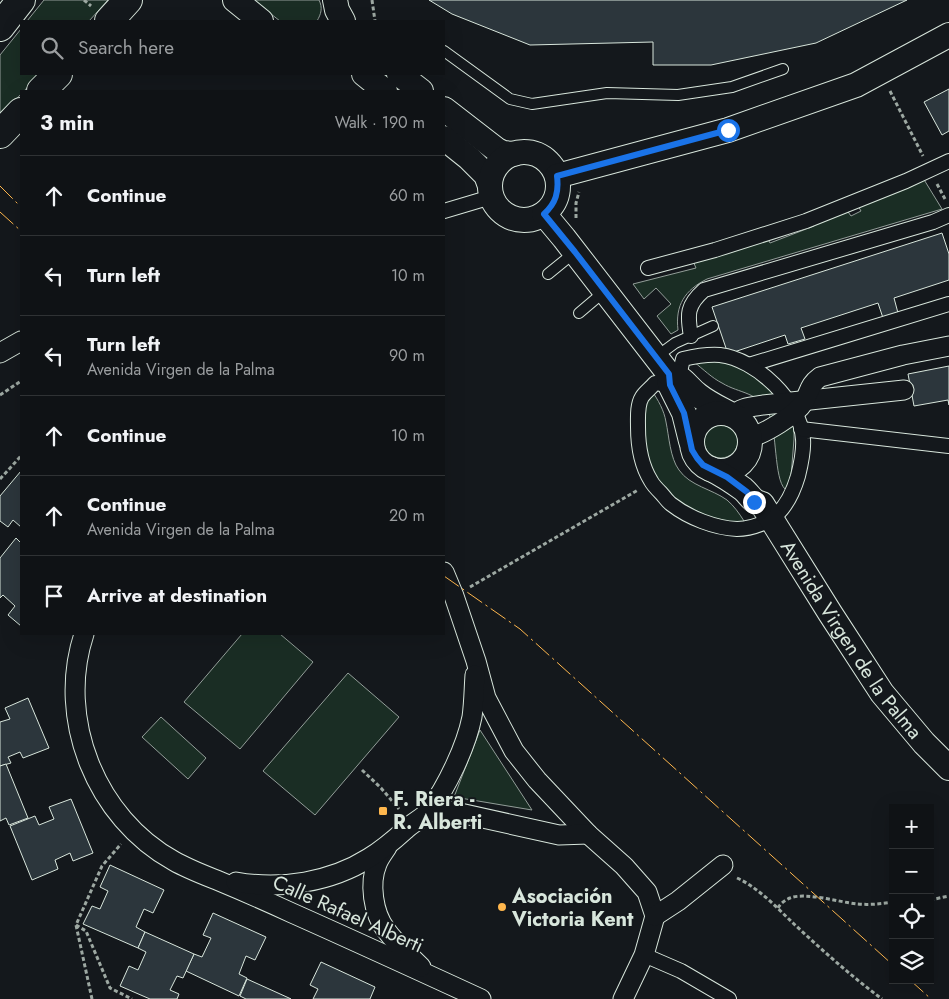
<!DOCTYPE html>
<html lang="en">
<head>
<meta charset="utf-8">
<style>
	:root { --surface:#0f1215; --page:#1d2022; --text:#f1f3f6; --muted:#9b9ea0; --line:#2f3234 }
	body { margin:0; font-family:Jost,sans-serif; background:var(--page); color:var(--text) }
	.controls { position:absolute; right:15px; bottom:15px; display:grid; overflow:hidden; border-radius:0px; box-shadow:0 5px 20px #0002 }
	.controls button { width:45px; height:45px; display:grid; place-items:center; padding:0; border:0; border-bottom:1px solid var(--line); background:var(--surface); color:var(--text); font:25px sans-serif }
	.stop { position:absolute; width:15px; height:15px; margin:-11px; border:4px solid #1a73e8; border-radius:50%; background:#fff }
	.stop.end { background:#1a73e8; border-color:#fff; box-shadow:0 1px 5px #0008 }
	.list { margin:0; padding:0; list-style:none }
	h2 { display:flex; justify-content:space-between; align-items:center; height:65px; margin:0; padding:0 20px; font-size:21px }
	h2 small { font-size:16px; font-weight:400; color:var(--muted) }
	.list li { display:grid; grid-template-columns:32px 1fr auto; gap:15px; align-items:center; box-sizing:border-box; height:80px; padding:0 20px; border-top:1px solid var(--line) }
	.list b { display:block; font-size:19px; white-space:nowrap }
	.list p { margin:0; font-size:16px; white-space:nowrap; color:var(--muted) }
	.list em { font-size:16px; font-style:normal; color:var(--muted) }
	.icon { flex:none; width:28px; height:28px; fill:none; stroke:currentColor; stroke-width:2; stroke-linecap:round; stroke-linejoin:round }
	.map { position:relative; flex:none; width:949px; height:999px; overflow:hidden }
	.search { position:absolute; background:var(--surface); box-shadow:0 5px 20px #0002; left:20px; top:20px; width:425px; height:55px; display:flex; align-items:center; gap:12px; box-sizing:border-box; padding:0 18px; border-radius:0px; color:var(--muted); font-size:19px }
	.panel { position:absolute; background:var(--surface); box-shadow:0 5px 20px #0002; left:20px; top:90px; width:425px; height:545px; border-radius:0px }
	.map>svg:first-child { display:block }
	.green { fill:#1a2d24; stroke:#939e99 }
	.building { fill:#2c363c; stroke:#d8e6dc }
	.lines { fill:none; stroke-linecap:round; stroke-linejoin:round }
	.service-casing { stroke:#d8e6dc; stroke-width:12 }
	.pedestrian-casing { stroke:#d8e6dc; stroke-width:16 }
	.minor-casing { stroke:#d8e6dc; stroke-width:21 }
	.tertiary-casing { stroke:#d8e6dc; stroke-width:26 }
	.motorway-casing { stroke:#d8e6dc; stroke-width:30 }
	.path { stroke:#9da8a2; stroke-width:3; stroke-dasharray:4 2.5; stroke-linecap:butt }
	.service { stroke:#14181c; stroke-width:10 }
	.pedestrian { stroke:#14181c; stroke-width:14 }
	.minor { stroke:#14181c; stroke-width:19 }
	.tertiary { stroke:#14181c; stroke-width:24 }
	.motorway { stroke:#14181c; stroke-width:28 }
	.power { stroke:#ffb74d; stroke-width:1; stroke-dasharray:18 4 2.5 4; stroke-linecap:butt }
	.route { stroke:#1a73e8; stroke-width:6 }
	.poi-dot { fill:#ffb74d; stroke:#14181c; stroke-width:2 }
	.labels { text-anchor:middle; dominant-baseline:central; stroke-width:4; stroke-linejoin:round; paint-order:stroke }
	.street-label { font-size:20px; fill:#d8e6dc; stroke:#14181c }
	.poi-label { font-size:20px; font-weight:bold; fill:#d8e6dc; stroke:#14181c; text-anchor:start }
</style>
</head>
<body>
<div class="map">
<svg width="949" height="999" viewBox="0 0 949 999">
	<rect width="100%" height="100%" fill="#14181c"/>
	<g class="green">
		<path d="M44,0H108L89,21H27Z"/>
		<path d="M253,0H319C323,8 321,14 317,21H280Z"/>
		<path d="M21,29V74H40L24,91H21V94L0,117V55Z"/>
		<path d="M923,178L942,209L707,279C685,290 675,305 678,330L671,334L657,316L671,304L656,288L644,299L633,284L696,268L693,261L768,239L770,243L814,226L813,221L846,209L851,216L861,211L857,204Z"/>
		<path d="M700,360L728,362L757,375L780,397L794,424V439L791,477L789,485L785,489C774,479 777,430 769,414C758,391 740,394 722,383C712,378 703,369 694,362Z"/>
		<path d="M652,391C658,400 664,410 666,422C669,436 670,458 679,470C690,486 712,489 727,500C734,506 739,513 744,521L739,523L725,522L689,510L675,499L661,484L651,469L645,452L644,406Z"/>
		<circle cx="721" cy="441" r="17"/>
		<path d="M242,634H280L313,662L240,749L184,702Z"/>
		<path d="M348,673L399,717L315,815L263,771Z"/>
		<path d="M161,717L206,758L188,779L142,737Z"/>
		<path d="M480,730L532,810L454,797Z"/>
	</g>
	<g class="building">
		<path d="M429,0H907L816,43L711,65H653V42L530,45L452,14Z"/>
		<path d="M949,89V131L942,135L924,102Z"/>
		<path d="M942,233L949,254V280L894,298L898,313L883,318L878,303L801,328L805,339L788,344L785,335L728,354L712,307Z"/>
		<path d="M949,366V405L948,400L914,406L908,374Z"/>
		<path d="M21,471V527L13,520L8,527L0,521V496Z"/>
		<path d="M16,538L21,543V626L8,615L15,606L3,595L0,598V558Z"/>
		<path d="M28,698L49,748L23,758L20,752L8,757L11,763L0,766V722L10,719L5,708Z"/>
		<path d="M6,764L28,818L9,825L6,818L0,821V766Z"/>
		<path d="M71,799L93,853L73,861L70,853L55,860L58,869L32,880L10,826L35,816L39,825L54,819L49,807Z"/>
		<path d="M110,865L164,890L153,913L144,909L136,927L145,932L138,948L83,924L92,906L100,909L108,891L100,887Z"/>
		<path d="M213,913L266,937L255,960L246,956L239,974L247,978L239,996L186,971L194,954L202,957L211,938L203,935Z"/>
		<path d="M145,932L194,954L183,978L177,976L170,990L179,994L177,999H150L120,986L129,966L138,970L146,952L138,948Z"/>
		<path d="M321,962L375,987L370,999H313L318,989L310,985Z"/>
		<path d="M247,979L289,998L291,999H246L240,996Z"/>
	</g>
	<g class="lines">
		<g class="service-casing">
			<g id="service">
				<path d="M444,51L510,99L532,104L607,93L678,95L732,87L783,69"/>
				<path d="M548,274L575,252"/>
				<path d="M579,313L605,291"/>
				<path d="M656,357L675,343L713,326"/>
			</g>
		</g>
		<g class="pedestrian-casing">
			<g id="pedestrian">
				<path d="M444,211L491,197"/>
				<path d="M648,268L715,250L806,221L906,181L949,161"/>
				<path d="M691,336C687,314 687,305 704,290L933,222L949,215"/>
				<path d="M749,365L949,304"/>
				<path d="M670,385L655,383C651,388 645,392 642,397C637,405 638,418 638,427C638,446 641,465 651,481C653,485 657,489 661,493C664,496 667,501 671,504C689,518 715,528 737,529C749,529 760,525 770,520C785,510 793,493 798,476C801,464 804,451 803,439C801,402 756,359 720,355C707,354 696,356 683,359L679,376"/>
				<path d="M801,429L949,446"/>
				<path d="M644,955L681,971L729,999"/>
			</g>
		</g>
		<g class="minor-casing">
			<g id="minor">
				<path d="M0,353L21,341"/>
				<path d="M733,416C741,407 751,407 763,405L904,390"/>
				<path d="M750,438C765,433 795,416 804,402C810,391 809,385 820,377L903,355L949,346"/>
				<path d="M444,572L454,596L476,661L486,698L514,751L537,780L588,834L624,866L647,892L655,916L644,955L623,999"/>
				<path d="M84,634C56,719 96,818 174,861C188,869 204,875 219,881C243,891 268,902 292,913C355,941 418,970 481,999"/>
				<path d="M428,812L451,811L559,835L588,834"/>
				<path d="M387,847C384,852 379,858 377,864C369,883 373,913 386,930C396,944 409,955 421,967"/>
				<path d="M236,882C281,890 331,882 369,858C382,850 394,840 405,830C412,823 423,818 429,811C447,786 466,747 472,717C474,703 474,689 475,675"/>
				<path d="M655,916L678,901L723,865"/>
			</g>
		</g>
		<g class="tertiary-casing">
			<g id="tertiary">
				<path d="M235,0L261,21"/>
				<path d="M335,0L337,10L343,21"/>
				<path d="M364,74L385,91"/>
				<path d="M399,74L421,91"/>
				<path d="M444,109L497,150L503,153L514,154"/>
				<path d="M444,138L469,158L486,175L490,186"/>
				<circle cx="524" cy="186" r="34"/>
				<path d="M557,176L728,130L856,85L949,35"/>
				<path d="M544,214L564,238L669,374L670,385L684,413L691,441"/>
				<path d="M669,374C685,378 686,386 698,395C708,403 719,408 730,414"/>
				<circle cx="721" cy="442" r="29"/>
				<path id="s1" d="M711,469C723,475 732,481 743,489C751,496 751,501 762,504L830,613L882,693L924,743L949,768"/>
			</g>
		</g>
		<g class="motorway-casing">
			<g id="motorway">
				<path d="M109,21L128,0"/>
				<path d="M0,27L21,0"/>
				<path d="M41,91L58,74"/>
				<path d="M0,134L21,112"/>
			</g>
		</g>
		<g class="path">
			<path d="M84,0L91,6"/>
			<path d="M372,0L375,21"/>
			<path d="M890,91L923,156"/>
			<path d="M937,184L945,199"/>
			<path d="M576,218V203L579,192"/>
			<path d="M0,395L21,381"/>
			<path d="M0,479L21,456"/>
			<path d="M470,587L638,490"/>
			<path d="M362,770L381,788L399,809"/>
			<path d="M737,878C759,888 777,908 794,924C822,950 851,976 882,999"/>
			<path d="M930,900L949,896"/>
			<path d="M778,908C780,904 785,900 790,898C806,892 839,902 857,904C869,905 881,904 893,902"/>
			<path d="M76,925L86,931L110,988L132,999"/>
			<path d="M92,999L76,925L102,866L121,844"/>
		</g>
		<use href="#service" class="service"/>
		<use href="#pedestrian" class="pedestrian"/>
		<use href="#minor" class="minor"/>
		<use href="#tertiary" class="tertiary"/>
		<use href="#motorway" class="motorway"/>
		<g class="power">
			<path d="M0,186L21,207"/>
			<path d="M0,212L21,231"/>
			<path d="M444,576L520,629L893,965"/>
			<path d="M910,980L931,999"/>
		</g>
	</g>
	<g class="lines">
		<path class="route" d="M728,130L557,176C559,192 556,203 544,214L575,252L669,374L670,385L684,413L692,450L697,458L703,465L727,477L747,492L754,502"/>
	</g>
	<g class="poi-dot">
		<rect x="378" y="806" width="10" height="10" rx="2.5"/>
		<circle cx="502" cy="907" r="5"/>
	</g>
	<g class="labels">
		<g class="street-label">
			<text stroke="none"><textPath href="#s1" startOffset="225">Avenida Virgen de la Palma</textPath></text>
			<text transform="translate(348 914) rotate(24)">Calle Rafael Alberti</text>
		</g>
		<g class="poi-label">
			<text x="393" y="799">F. Riera -<tspan x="393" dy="23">R. Alberti</tspan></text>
			<text x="512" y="896">Asociación<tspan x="512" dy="23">Victoria Kent</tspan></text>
		</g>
	</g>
</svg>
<div class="controls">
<button>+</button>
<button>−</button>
<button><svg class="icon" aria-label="locate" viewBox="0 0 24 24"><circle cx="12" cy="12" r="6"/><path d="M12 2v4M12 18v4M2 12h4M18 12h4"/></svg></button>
<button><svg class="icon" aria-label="layers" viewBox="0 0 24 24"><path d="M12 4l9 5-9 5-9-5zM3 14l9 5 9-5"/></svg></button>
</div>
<div class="stop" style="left:728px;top:130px"></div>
<div class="stop end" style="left:754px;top:502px"></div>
<div class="search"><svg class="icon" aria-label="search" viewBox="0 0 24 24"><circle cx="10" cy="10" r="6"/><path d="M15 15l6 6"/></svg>Search here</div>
<section class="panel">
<h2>3 min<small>Walk · 190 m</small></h2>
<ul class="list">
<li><svg class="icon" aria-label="ahead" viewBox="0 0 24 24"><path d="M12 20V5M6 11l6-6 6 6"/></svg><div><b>Continue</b></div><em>60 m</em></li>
<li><svg class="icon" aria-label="left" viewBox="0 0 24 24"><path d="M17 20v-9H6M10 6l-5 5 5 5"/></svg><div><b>Turn left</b></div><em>10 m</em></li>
<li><svg class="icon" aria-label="left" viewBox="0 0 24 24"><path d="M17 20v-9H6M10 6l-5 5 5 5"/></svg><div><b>Turn left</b><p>Avenida Virgen de la Palma</p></div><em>90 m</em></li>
<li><svg class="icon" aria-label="ahead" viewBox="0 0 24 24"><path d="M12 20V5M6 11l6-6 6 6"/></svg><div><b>Continue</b></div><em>10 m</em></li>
<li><svg class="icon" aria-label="ahead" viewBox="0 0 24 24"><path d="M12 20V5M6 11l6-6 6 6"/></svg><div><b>Continue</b><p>Avenida Virgen de la Palma</p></div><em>20 m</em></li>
<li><svg class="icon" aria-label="arrive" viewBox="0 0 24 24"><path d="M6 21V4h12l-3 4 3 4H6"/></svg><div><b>Arrive at destination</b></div></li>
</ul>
</section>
</div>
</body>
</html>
